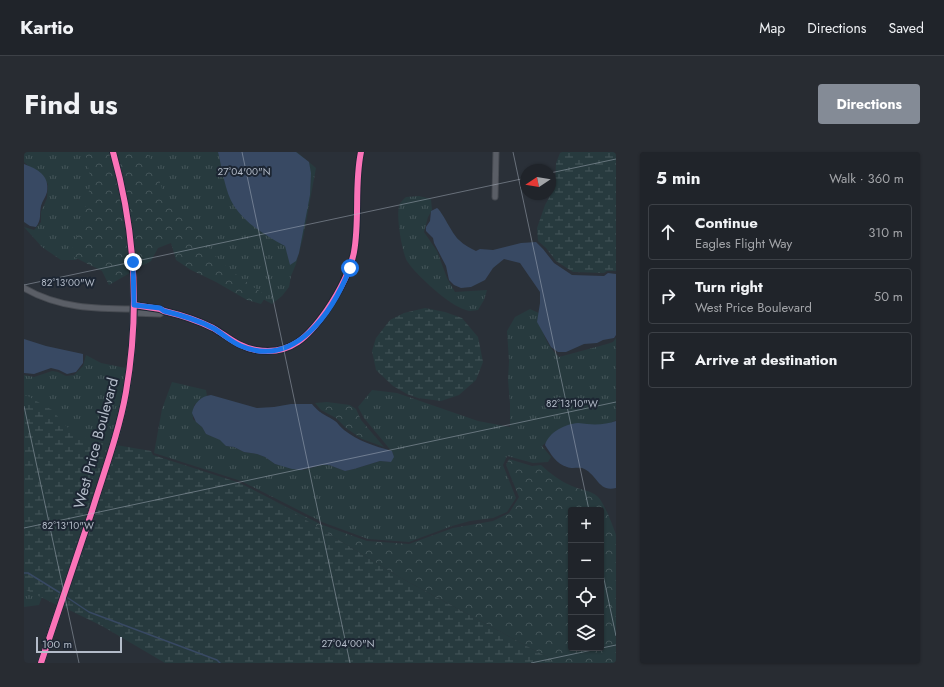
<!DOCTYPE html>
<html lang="en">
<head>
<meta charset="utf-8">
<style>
	:root { --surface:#20242a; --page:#282c32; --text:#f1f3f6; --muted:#a2a4a8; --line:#3d4147; --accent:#848b96 }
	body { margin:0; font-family:Jost,sans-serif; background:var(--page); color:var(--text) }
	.controls { position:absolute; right:12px; bottom:12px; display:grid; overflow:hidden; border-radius:4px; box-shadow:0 1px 3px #0004 }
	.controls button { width:36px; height:36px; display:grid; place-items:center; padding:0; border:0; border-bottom:1px solid var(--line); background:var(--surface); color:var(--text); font:20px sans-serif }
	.compass { position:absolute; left:496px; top:12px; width:36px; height:36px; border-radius:50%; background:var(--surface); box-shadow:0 1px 3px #0004; rotate:258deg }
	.scale { position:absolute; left:12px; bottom:10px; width:86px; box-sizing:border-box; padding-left:4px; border:2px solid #b4bcc9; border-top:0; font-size:11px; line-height:14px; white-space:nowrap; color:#b4bcc9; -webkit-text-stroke:3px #1d2633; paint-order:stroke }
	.stop { position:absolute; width:12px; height:12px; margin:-9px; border:3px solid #1a73e8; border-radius:50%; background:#fff }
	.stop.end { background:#1a73e8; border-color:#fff; box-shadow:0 1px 4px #0008 }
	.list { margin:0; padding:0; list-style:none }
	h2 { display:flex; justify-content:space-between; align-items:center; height:52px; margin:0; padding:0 16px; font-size:17px }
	h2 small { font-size:13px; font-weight:400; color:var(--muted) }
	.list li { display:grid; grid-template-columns:26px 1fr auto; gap:12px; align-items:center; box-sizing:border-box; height:56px; margin:0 8px 8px; padding:0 8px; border:1px solid var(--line); border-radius:4px }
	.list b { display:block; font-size:15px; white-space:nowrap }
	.list p { margin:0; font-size:13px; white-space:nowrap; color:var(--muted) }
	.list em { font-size:13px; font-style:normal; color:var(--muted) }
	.icon { flex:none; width:22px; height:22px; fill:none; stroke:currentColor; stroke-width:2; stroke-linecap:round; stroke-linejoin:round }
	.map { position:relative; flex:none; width:592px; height:511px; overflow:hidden; border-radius:4px }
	header { display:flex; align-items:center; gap:24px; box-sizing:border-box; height:56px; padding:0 20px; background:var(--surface); border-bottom:1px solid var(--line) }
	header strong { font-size:19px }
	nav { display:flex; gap:22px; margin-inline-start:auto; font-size:14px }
	.intro { display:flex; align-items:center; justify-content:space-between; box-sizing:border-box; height:96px; padding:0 24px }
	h1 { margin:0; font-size:28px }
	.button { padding:10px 18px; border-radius:4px; background:var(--accent); color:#fff; font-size:14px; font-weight:700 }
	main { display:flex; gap:24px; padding:0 24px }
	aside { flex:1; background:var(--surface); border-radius:4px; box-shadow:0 1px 3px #0004 }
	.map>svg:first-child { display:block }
	.grass { fill:url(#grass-tufts) }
	.forest { fill:url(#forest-crowns); fill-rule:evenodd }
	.wetland { fill:url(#wetland-marsh) }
	.water { fill:#384963 }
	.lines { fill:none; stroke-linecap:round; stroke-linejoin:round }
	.stream { stroke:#384963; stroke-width:1.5 }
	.minor-casing { stroke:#484c53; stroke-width:7 }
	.tertiary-casing { stroke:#484c53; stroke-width:8 }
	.minor { stroke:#5a5e66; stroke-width:5 }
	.tertiary { stroke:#5a5e66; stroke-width:6 }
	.cycleway-casing { stroke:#1d2633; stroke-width:8 }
	.cycleway { stroke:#fb73b8; stroke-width:6 }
	.route { stroke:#1a73e8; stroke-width:5 }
	.ticks { fill:none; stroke:#b4bcc9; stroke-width:1; stroke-opacity:0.45 }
	.labels { text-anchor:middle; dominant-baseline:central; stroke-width:4; stroke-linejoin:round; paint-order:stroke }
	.street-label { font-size:15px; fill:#b4bcc9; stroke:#1d2633 }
	.ticks-label { font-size:10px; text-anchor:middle; fill:#b4bcc9; stroke:#1d2633; stroke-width:4; stroke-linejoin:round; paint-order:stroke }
</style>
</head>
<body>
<header>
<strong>Kartio</strong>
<nav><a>Map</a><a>Directions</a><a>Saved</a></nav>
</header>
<div class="intro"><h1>Find us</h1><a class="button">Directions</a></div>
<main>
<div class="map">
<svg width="592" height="511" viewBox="0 0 592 511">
	<defs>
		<pattern id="grass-tufts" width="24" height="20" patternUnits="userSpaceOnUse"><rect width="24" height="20" fill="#273a3e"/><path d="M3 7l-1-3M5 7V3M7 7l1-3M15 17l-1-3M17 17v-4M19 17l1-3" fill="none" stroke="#445559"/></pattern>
		<pattern id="forest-crowns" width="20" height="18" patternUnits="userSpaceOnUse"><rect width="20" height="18" fill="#273a3e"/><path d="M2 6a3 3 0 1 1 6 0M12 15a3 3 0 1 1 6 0" fill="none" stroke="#445559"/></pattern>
		<pattern id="wetland-marsh" width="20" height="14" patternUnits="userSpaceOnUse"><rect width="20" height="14" fill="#273a3e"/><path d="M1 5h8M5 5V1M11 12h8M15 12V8" fill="none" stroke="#445559"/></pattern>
	</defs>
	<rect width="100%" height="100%" fill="#2a3038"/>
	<g class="grass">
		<path d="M0,0H68L65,96L52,108H37L18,95L0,75L10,78L17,70V60L23,46L24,32L0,10Z"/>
		<path d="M121,0H273L292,16L279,86L272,112L267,124L265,135L258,144L248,152L224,139L144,57Z"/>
		<path d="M395,44L407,47L408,58L404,65L400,80L413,99L423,126L431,140L463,138L460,148L454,158C451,158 446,160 442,158C426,154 392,123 383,109C378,100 372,64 375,55C375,51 380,47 382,45Z"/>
		<path d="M506,157L517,162C517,181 522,192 535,205L583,192L589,190L592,186V268L585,272L527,286L518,294L527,305L524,310L509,311L483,304L479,313L492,346L483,360L469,366L446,369L428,374L385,390L344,387L298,370L217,329L130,301L138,257L148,230L182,238L183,244L170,253L169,267L178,275L182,282L197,288L202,294L210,295L220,300L233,302L241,305L251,312L280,318L298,313H305L321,319L330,317L356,309L367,310L369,301L340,266L334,255L348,238L373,241L454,269L486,275V252L484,228L485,209L483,179L491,165Z"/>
		<path d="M62,203L77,211L102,216L95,258L85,292L65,288L64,289L0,262V223L10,225L28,219L34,220L42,224L50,223L59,214Z"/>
		<path d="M0,437L18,445L15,453L0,455Z"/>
	</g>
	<g class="forest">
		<path d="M61,0H85C96,40 103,80 106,121L85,133L78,119L46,103L59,68L67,29Z"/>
		<path d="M92,0H123L134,24L142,50L148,57L166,61C172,73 178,86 186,97C199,115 220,128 238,141L243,143L237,152L223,148L192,130L167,118L152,108L147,91L134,96L127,109L112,117C111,77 103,39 92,0Z"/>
		<path d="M303,250L326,253L332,257L337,268L360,295L338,287L322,276L312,266L297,258L291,251Z"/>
		<path d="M485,307L508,314L517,313C527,322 536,329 548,334C556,338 566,338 573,344C580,350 589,374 592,383V511H528L523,505L377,426L249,348L296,372L343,389L385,392L429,376L469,369L485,361L495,345L482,313ZM547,358H577V496H547Z"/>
	</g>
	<g class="wetland">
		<path d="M538,0H592V119H583L580,121L549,120L532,109L522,96L514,89L513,76L521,53L531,35L532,11L536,1Z"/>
		<path d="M401,156L421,160L438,166L454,185L459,210L452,228L435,243L417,249L394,246L383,242L369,234L352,218L348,199L352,186L366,168L380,161Z"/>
		<path d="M2,243L28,258L43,275L65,288L85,292L33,453L0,437V244Z"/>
		<path d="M92,293L127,299L129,303L216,331L249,348L377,426L523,505L528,511H141L78,474L39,455Z"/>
	</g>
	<g class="water">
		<path d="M194,0H272L285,10L287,21L286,43L275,101L272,109L266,113L261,94C242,84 222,72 210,54C201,40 198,16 194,0Z"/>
		<path d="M0,12C13,17 26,23 23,40C22,45 18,49 17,54C15,63 18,67 12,75L6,74L0,70Z"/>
		<path d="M413,56C418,59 428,82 435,88C440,93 446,96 452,99L456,97L469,98L497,91L512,90L519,97L530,111L548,123L580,124L584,121L592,122V183L590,186L579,188L573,191L560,192L542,200H534L527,195L513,170L516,151V140L496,111L480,107L469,116L461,128L447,135L437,136L430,133L425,128L422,114L410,91L409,86L402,79V75L406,69L407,59Z"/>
		<path d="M0,187L22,194L59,202V211L52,220L43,222L35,218L27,216L10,222L0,221Z"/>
		<path d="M187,243L233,256L250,255L267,252H288C297,263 301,262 311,269C314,271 316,275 320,278C334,289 350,294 368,299L370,305L367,310L356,309L330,317L321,319L305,313H298L277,318L268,317L251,312L241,305L233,302L220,300L210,295L202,294L196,288L182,282L178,275L172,270L168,261C170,251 177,244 187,243Z"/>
		<path d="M592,269V336C574,341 573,321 558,316C554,315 548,317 543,315C532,312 527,302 521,293C525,280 541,272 554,271C557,271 560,272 563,272C573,273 584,272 592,269Z"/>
	</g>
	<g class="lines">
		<g class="stream">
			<path d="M0,421H4L38,442"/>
			<path d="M41,444L65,460L193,508L196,511"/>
		</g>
		<g class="minor-casing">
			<g id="minor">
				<path d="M471,45L472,0"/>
				<path d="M0,136C34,156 71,157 110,157"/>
				<path d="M110,153L136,157L140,159C157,163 173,168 189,176C203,184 214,195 232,198C267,204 285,184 303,158C315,140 326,121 330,100C336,67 330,33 337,0"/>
				<path d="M109,161L136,162L140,159"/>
			</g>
		</g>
		<g class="tertiary-casing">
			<path id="tertiary" d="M17,511C34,460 51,409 68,359C80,320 95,280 102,240C116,159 111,78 89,0"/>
		</g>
		<use href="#minor" class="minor"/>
		<use href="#tertiary" class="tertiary"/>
		<g class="cycleway-casing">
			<g id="cycleway">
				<path d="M110,153L136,157L140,159C157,163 173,168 189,176C203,184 214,195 232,198C267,204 285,184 303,158C315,140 326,121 330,100C336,67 330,33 337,0"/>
				<path d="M17,511C34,460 51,409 68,359C80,320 95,280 102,240C116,159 111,78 89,0"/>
			</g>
		</g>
		<use href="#cycleway" class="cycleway"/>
	</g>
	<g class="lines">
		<path class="route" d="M109,110L110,153L136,156L140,159C157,163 174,168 189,176C199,182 207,190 217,194C272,217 309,159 326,116"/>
	</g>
	<path class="ticks" d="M218,0L326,511M489,0L565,358M526,21L592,7M0,133L502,26M0,254L55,511M0,376L592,250M577,413L592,484M507,511L592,493"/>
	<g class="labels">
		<g class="street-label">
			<text transform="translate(72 291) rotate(-75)">West Price Boulevard</text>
		</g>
	</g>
	<g class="ticks-label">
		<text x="220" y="23">27°04'00"N</text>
		<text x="44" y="134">82°13'00"W</text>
		<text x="548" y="255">82°13'10"W</text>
		<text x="44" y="377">82°13'10"W</text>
		<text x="324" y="495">27°04'00"N</text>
	</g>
</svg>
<div class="controls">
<button>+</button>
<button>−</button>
<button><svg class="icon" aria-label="locate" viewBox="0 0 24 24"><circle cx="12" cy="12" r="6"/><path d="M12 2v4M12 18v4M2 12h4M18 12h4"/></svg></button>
<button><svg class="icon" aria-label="layers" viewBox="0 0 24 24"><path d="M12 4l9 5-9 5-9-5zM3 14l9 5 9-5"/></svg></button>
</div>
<svg class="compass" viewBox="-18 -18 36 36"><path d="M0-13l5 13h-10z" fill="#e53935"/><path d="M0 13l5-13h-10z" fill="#a2a4a8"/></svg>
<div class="scale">100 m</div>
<div class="stop" style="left:326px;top:116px"></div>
<div class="stop end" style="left:109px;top:110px"></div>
</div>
<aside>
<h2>5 min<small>Walk · 360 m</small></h2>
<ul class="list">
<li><svg class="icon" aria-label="ahead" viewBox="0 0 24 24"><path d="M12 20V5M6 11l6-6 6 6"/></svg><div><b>Continue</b><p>Eagles Flight Way</p></div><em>310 m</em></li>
<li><svg class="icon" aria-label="right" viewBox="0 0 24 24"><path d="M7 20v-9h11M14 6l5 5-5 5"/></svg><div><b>Turn right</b><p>West Price Boulevard</p></div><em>50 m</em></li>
<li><svg class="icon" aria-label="arrive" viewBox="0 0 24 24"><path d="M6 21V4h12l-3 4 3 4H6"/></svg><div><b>Arrive at destination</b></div></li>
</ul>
</aside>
</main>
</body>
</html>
